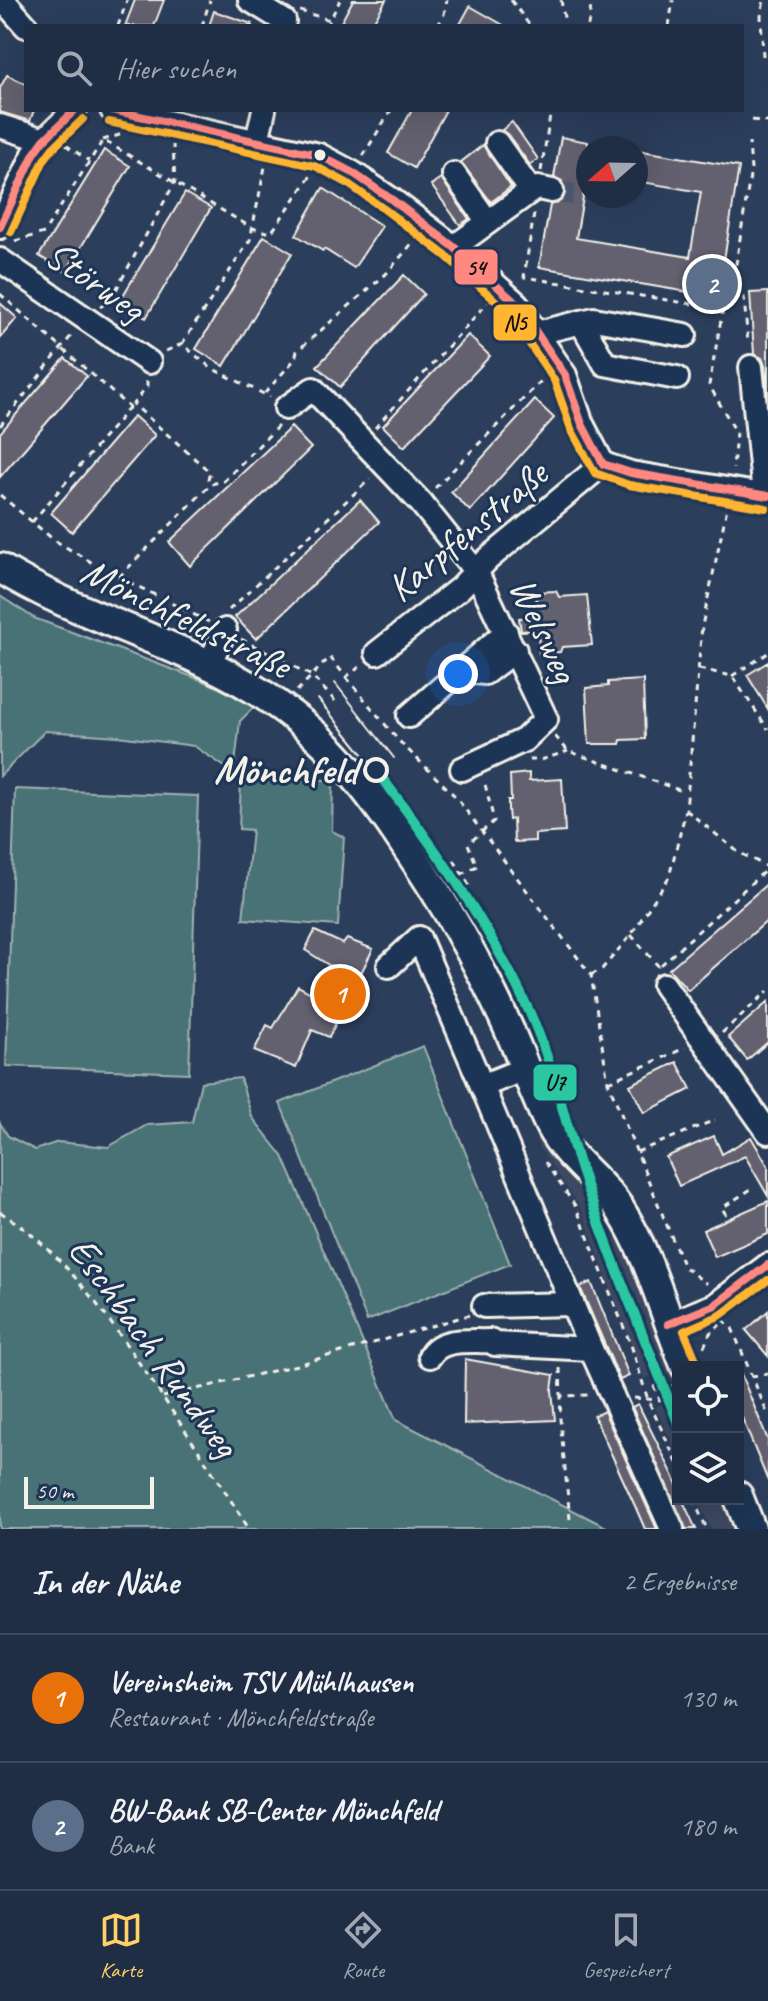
<!DOCTYPE html>
<html lang="de">
<head>
<meta charset="utf-8">
<style>
	:root { --surface:#202e45; --page:#2d3a50; --text:#f1f3f6; --muted:#a2a8b3; --line:#3d4a5e; --accent:#ffd166 }
	body { margin:0; font-family:Caveat,sans-serif; background:var(--page); color:var(--text) }
	.controls { position:absolute; right:24px; bottom:24px; display:grid; overflow:hidden; border-radius:0px; box-shadow:0 8px 32px #0002 }
	.controls button { width:72px; height:72px; display:grid; place-items:center; padding:0; border:0; border-bottom:2px solid var(--line); background:var(--surface); color:var(--text); font:40px sans-serif }
	.compass { position:absolute; left:576px; top:136px; width:72px; height:72px; border-radius:50%; background:var(--surface); box-shadow:0 8px 32px #0002; rotate:250deg }
	.scale { position:absolute; left:24px; bottom:20px; width:130px; box-sizing:border-box; padding-left:8px; border:4px solid #f4f1e8; border-top:0; font-size:22px; line-height:28px; white-space:nowrap; color:#f4f1e8; -webkit-text-stroke:6px #1d3557; paint-order:stroke }
	.you { position:absolute; left:458px; top:674px; width:28px; height:28px; margin:-20px; border:6px solid #fff; border-radius:50%; background:#1a73e8; box-shadow:0 0 0 12px #1a73e833 }
	.badge { display:grid; place-items:center; width:52px; height:52px; border-radius:50%; background:var(--accent); color:#fff; font-size:26px; font-weight:700 }
	.pin { position:absolute; translate:-50% -50%; border:4px solid #fff; box-shadow:0 2px 8px #0006 }
	.list { margin:0; padding:0; list-style:none }
	h2 { display:flex; justify-content:space-between; align-items:center; height:104px; margin:0; padding:0 32px; font-size:34px }
	h2 small { font-size:26px; font-weight:400; color:var(--muted) }
	.list li { display:grid; grid-template-columns:52px 1fr auto; gap:24px; align-items:center; box-sizing:border-box; height:128px; padding:0 32px; border-top:2px solid var(--line) }
	.list b { display:block; font-size:30px; white-space:nowrap }
	.list p { margin:0; font-size:26px; white-space:nowrap; color:var(--muted) }
	.list em { font-size:26px; font-style:normal; color:var(--muted) }
	.icon { flex:none; width:44px; height:44px; fill:none; stroke:currentColor; stroke-width:2; stroke-linecap:round; stroke-linejoin:round }
	.map { position:relative; flex:none; width:768px; height:1529px; overflow:hidden }
	.search { position:absolute; background:var(--surface); box-shadow:0 8px 32px #0002; left:24px; right:24px; top:24px; height:88px; display:flex; align-items:center; gap:20px; box-sizing:border-box; padding:0 28px; border-radius:0px; color:var(--muted); font-size:30px }
	.sheet { height:360px; background:var(--surface) }
	nav { display:flex; justify-content:space-around; align-items:center; box-sizing:border-box; height:112px; border-top:2px solid var(--line); background:var(--surface); font-size:22px; color:var(--muted) }
	nav a { display:grid; justify-items:center; gap:4px }
	nav .on { color:var(--accent) }
	.map>svg:first-child { display:block }
	.built { fill:#3c4862 }
	.green { fill:#4a7276; stroke:#9fb2af; stroke-width:2 }
	.building { fill:#64616f; stroke:#f4f1e8; stroke-width:2 }
	.lines { fill:none; stroke-linecap:round; stroke-linejoin:round }
	.minor-tunnel { stroke:#495971; stroke-width:22; stroke-dasharray:22 11; stroke-linecap:butt }
	.minor-casing { stroke:#f4f1e8; stroke-width:28 }
	.major-casing { stroke:#f4f1e8; stroke-width:34 }
	.path { stroke:#f4f1e8; stroke-width:3; stroke-dasharray:6 6; stroke-linecap:butt }
	.minor { stroke:#1d3557; stroke-width:22 }
	.major { stroke:#1d3557; stroke-width:28 }
	.tram { stroke:#f4f1e8; stroke-width:2 }
	.bus-1-casing { stroke:#1d3557; stroke-width:14 }
	.bus-2-casing { stroke:#1d3557; stroke-width:14 }
	.bus-1 { stroke:#ff8880; stroke-width:8 }
	.bus-2 { stroke:#ffb530; stroke-width:8 }
	.rail-1-casing { stroke:#1d3557; stroke-width:16 }
	.rail-1 { stroke:#2ac7a2; stroke-width:10 }
	.bus-dot { fill:#f4f1e8; stroke:#1d3557; stroke-width:3 }
	.stop-dot { fill:#1d3557; stroke:#f4f1e8; stroke-width:4 }
	.labels { text-anchor:middle; dominant-baseline:central; stroke-width:6; stroke-linejoin:round; paint-order:stroke }
	.street-label { font-size:40px; fill:#f4f1e8; stroke:#1d3557 }
	.stop-label { font-size:40px; font-weight:bold; fill:#f4f1e8; stroke:#1d3557; text-anchor:end }
	.line-badge { stroke:#1d3557; stroke-width:3 }
	.pale-badge-label { font-size:22px; text-anchor:middle; font-weight:bold; fill:#111 }
</style>
</head>
<body>
<div class="map">
<svg width="768" height="1529" viewBox="0 0 768 1529">
	<rect width="100%" height="100%" fill="#2b3e5c"/>
	<filter id="ink" filterUnits="userSpaceOnUse"><feTurbulence type="fractalNoise" baseFrequency=".0125" numOctaves="2"/><feDisplacementMap in="SourceGraphic" scale="16" xChannelSelector="R" yChannelSelector="G"/><feConvolveMatrix kernelMatrix="1 2 1 2 8 2 1 2 1" color-interpolation-filters="sRGB"/></filter>
	<g filter="url(#ink)">
		<g class="built">
			<path d="M515,1085L527,1106L548,1152L580,1189L593,1220L624,1246L672,1362L667,1364L673,1380L652,1376L644,1379L582,1210L539,1147Z"/>
			<path d="M660,1392L678,1393V1456L655,1407L664,1403Z"/>
			<path d="M698,1499H728L740,1529H711Z"/>
		</g>
		<g class="green">
			<path d="M0,596L34,618L209,683L255,706L240,721L234,773L194,746L118,736L45,731L0,776Z"/>
			<path d="M241,779L333,780L332,831L344,837L338,926L243,919L252,830L239,829Z"/>
			<path d="M15,789L198,796L189,1073L6,1066Z"/>
			<path d="M423,1046L510,1264L367,1321L280,1103Z"/>
			<path d="M240,1078L252,1117L283,1156L396,1420L610,1529H0V1123L8,1136L35,1150L58,1142L108,1147L147,1125L192,1122L201,1082Z"/>
		</g>
		<g class="building">
			<path d="M135,0H164L154,26H125Z"/>
			<path d="M353,0H386L371,26H339Z"/>
			<path d="M470,6L505,26H459Z"/>
			<path d="M214,11L252,24V26H209Z"/>
			<path d="M7,75L26,84V110H34L30,121L0,112V88Z"/>
			<path d="M412,110H446L414,168L388,153Z"/>
			<path d="M512,122L538,159L530,165L508,135L502,130Z"/>
			<path d="M561,137L588,142V169L576,238L690,257L701,192L636,181V150L739,167L718,297L539,267L550,205L562,201L566,193L562,181L554,177Z"/>
			<path d="M483,145L511,187L491,202L461,162Z"/>
			<path d="M104,150L130,166L66,272L39,256Z"/>
			<path d="M441,178L469,219L460,225L431,185Z"/>
			<path d="M323,188L382,226L354,268L324,249L323,251L296,235Z"/>
			<path d="M185,193L211,208L146,318L119,302Z"/>
			<path d="M264,236L292,253L224,366L196,349Z"/>
			<path d="M404,275L424,294L340,387L317,366Z"/>
			<path d="M768,292V396L765,365L762,358L754,354L750,293Z"/>
			<path d="M0,303L17,318L0,338Z"/>
			<path d="M468,335L490,356L404,447L383,426Z"/>
			<path d="M65,358L87,376L0,477V433Z"/>
			<path d="M535,400L554,418L470,511L451,492Z"/>
			<path d="M134,416L155,435L72,532L51,513Z"/>
			<path d="M291,427L311,448L190,566L169,542Z"/>
			<path d="M360,500L379,522L256,639L235,617Z"/>
			<path d="M556,591L559,597L587,595L592,645L562,647L560,652L539,654L538,630L521,631L519,618L537,617L536,592Z"/>
			<path d="M768,662V709L747,675Z"/>
			<path d="M643,680L645,739L621,740L620,744H589L586,688L608,686V682Z"/>
			<path d="M529,773V781L562,779L565,832L535,834V841L514,842L513,819L509,820L508,809V800H511L510,775Z"/>
			<path d="M768,883V920L688,990L669,969Z"/>
			<path d="M315,931L343,944L347,939L373,949L329,1037L312,1030L296,1068L254,1051L267,1025L273,1028L298,986L315,995L330,966L305,950Z"/>
			<path d="M768,1002V1042L747,1060L728,1037Z"/>
			<path d="M677,1062L691,1089L644,1113L630,1085Z"/>
			<path d="M714,1136L722,1154L751,1137L768,1166V1196L745,1156L679,1186L666,1157Z"/>
			<path d="M768,1201V1234L715,1257L703,1230Z"/>
			<path d="M591,1282L629,1376L620,1380L580,1287Z"/>
			<path d="M768,1311V1356L746,1330Z"/>
			<path d="M465,1359L554,1375L552,1390L555,1420L464,1424Z"/>
			<path d="M738,1367L768,1440V1481L738,1408Z"/>
			<path d="M638,1404L673,1475L678,1487V1499H682L696,1529H686L632,1407Z"/>
			<path d="M604,1411L657,1529H645L635,1506L594,1416Z"/>
		</g>
		<g class="lines">
			<path class="minor-tunnel" d="M552,191L583,196"/>
			<g class="minor-casing">
				<g id="minor">
					<path d="M3,0L26,26"/>
					<path d="M250,0L284,21L283,26"/>
					<path d="M112,110L319,155L353,173L391,199L454,247L517,304L565,375L582,424L603,464L631,473L768,496"/>
					<path d="M0,126L44,140"/>
					<path d="M257,141L264,110"/>
					<path d="M497,143L531,191"/>
					<path d="M454,174L488,222"/>
					<path d="M0,227L34,154L44,140L75,110"/>
					<path d="M454,247L531,191L538,188L552,191"/>
					<path d="M0,260L149,362"/>
					<path d="M581,322L605,364L677,378"/>
					<path d="M537,333L594,319L685,335"/>
					<path d="M751,367L764,495"/>
					<path d="M286,408L313,389L421,503L477,573L546,719L524,740L462,769"/>
					<path d="M377,653L460,588L488,559L603,464"/>
					<path d="M469,664L476,672L485,673L515,650"/>
					<path d="M209,665L225,630"/>
					<path d="M409,716L506,632"/>
					<path d="M389,966L419,938L482,1086"/>
					<path d="M664,985L768,1132"/>
					<path d="M526,1068L482,1086L591,1349L672,1529"/>
					<path d="M484,1306L572,1304"/>
					<path d="M668,1324L715,1305L768,1265"/>
					<path d="M430,1356C441,1337 470,1342 490,1341L495,1344L591,1349"/>
				</g>
			</g>
			<g class="major-casing">
				<g id="major">
					<path d="M0,568C89,623 196,645 281,707C333,744 370,792 405,845C445,903 477,959 506,1023C522,1057 534,1095 551,1128C569,1161 602,1180 621,1211C650,1256 665,1317 686,1367"/>
					<path d="M738,1496L751,1529"/>
				</g>
			</g>
			<g class="path">
				<path d="M511,0L530,26"/>
				<path d="M561,0L565,23"/>
				<path d="M300,11L330,20"/>
				<path d="M118,26L127,0"/>
				<path d="M202,26L210,0"/>
				<path d="M327,26L340,0"/>
				<path d="M438,26L444,14L447,0"/>
				<path d="M588,26L592,0"/>
				<path d="M669,26L673,0"/>
				<path d="M763,56L761,16L764,0"/>
				<path d="M752,120L768,122"/>
				<path d="M103,140L126,133"/>
				<path d="M66,145L89,161"/>
				<path d="M363,156L391,110"/>
				<path d="M541,171L551,110"/>
				<path d="M534,214L524,277L723,309L731,295L751,170L749,142"/>
				<path d="M15,241L44,233L103,140L252,228L271,233L312,174"/>
				<path d="M0,294L130,408"/>
				<path d="M731,295L744,298L748,343"/>
				<path d="M100,307L111,299L175,182L173,145"/>
				<path d="M723,309L709,385L736,432L733,469"/>
				<path d="M182,344L250,240L266,162"/>
				<path d="M166,351L182,344L211,368L270,397"/>
				<path d="M147,381V386L133,404L210,472L208,479L211,484L224,481L279,425"/>
				<path d="M265,393L295,359L297,351L386,274L415,240"/>
				<path d="M0,426L72,335"/>
				<path d="M375,428L488,302"/>
				<path d="M435,488L545,377"/>
				<path d="M0,495L54,540L101,568L209,622"/>
				<path d="M32,522L130,407"/>
				<path d="M119,577L211,484"/>
				<path d="M229,610L370,479"/>
				<path d="M241,639L312,676L336,702"/>
				<path d="M699,669L732,676L768,729"/>
				<path d="M732,676L768,653"/>
				<path d="M346,677L398,740L455,796L591,975L608,1082L684,1267L707,1284"/>
				<path d="M297,691L330,657L346,677L361,666"/>
				<path d="M555,736L568,751L685,792"/>
				<path d="M529,760H541L568,751"/>
				<path d="M686,810L738,852L768,867"/>
				<path d="M454,860L462,874"/>
				<path d="M462,893L470,887L462,874L477,866L468,844L494,821L484,780"/>
				<path d="M631,935L659,967"/>
				<path d="M661,965L768,868"/>
				<path d="M591,975L602,969L631,935L669,877L686,810L702,626L727,508"/>
				<path d="M722,1033L768,991"/>
				<path d="M608,1082L685,1048"/>
				<path d="M637,1152L715,1120"/>
				<path d="M545,1162L576,1207L632,1348L648,1400L678,1465"/>
				<path d="M0,1212C61,1249 104,1312 144,1370C180,1422 215,1475 249,1529"/>
				<path d="M726,1215L722,1208L754,1187"/>
				<path d="M723,1320L732,1328L768,1415"/>
				<path d="M704,1347L710,1333L720,1325"/>
				<path d="M560,1368L561,1396"/>
				<path d="M751,1376L768,1374"/>
				<path d="M163,1397L297,1365L469,1315"/>
				<path d="M634,1398L660,1400L653,1383L673,1386"/>
				<path d="M693,1499L707,1529"/>
				<path d="M570,1519L560,1419L561,1396L591,1395"/>
			</g>
			<use href="#minor" class="minor"/>
			<use href="#major" class="major"/>
			<g class="tram">
				<path d="M335,683L394,758"/>
				<path d="M318,699L376,770"/>
			</g>
			<g class="bus-1-casing">
				<g id="bus-1">
					<path d="M112,110L319,155L353,173L391,199L454,247L517,304L565,375L582,424L603,464L631,473L768,496"/>
					<path d="M0,227L34,154L44,140L75,110"/>
					<path d="M668,1324L715,1305L768,1265"/>
				</g>
			</g>
			<g class="bus-2-casing">
				<g id="bus-2">
					<path d="M109,122L315,166L347,183L384,209L446,256L508,312L554,380L571,429L595,473L629,485L766,508"/>
					<path d="M11,232L44,160L53,148L83,119"/>
					<path d="M697,1362L684,1331L721,1315L768,1280"/>
				</g>
			</g>
			<use href="#bus-1" class="bus-1"/>
			<use href="#bus-2" class="bus-2"/>
			<g class="rail-1-casing">
				<path id="rail-1" d="M376,770C434,846 489,924 529,1011C552,1061 563,1115 580,1167C608,1254 645,1338 678,1423"/>
			</g>
			<use href="#rail-1" class="rail-1"/>
		</g>
	</g>
	<circle class="bus-dot" cx="320" cy="155" r="7"/>
	<circle class="stop-dot" cx="376" cy="770" r="11"/>
	<g class="labels">
		<g class="street-label">
			<text transform="translate(95 281) rotate(35)">Störweg</text>
			<text transform="translate(467 531) rotate(-40)">Karpfenstraße</text>
			<text transform="translate(186 618) rotate(26)">Mönchfeldstraße</text>
			<text transform="translate(544 630) rotate(65)">Welsweg</text>
			<text transform="translate(154 1347) rotate(54)">Eschbach Rundweg</text>
		</g>
		<g class="stop-label">
			<text x="357" y="770">Mönchfeld</text>
		</g>
	</g>
	<g class="line-badge">
		<rect x="453" y="248" width="46" height="38" rx="8" fill="#ff8880"/>
		<rect x="492" y="303" width="46" height="39" rx="8" fill="#ffb530"/>
		<rect x="532" y="1063" width="46" height="39" rx="8" fill="#2ac7a2"/>
	</g>
	<g class="pale-badge-label">
		<text x="476" y="275">54</text>
		<text x="515" y="330">N5</text>
		<text x="555" y="1090">U7</text>
	</g>
</svg>
<div class="controls">
<button><svg class="icon" aria-label="locate" viewBox="0 0 24 24"><circle cx="12" cy="12" r="6"/><path d="M12 2v4M12 18v4M2 12h4M18 12h4"/></svg></button>
<button><svg class="icon" aria-label="layers" viewBox="0 0 24 24"><path d="M12 4l9 5-9 5-9-5zM3 14l9 5 9-5"/></svg></button>
</div>
<svg class="compass" viewBox="-18 -18 36 36"><path d="M0-13l5 13h-10z" fill="#e53935"/><path d="M0 13l5-13h-10z" fill="#a2a8b3"/></svg>
<div class="scale">50 m</div>
<div class="you"></div>
<div class="pin badge" style="left:340px;top:994px;background:#e8710a">1</div>
<div class="pin badge" style="left:712px;top:284px;background:#5c6f8a">2</div>
<div class="search"><svg class="icon" aria-label="search" viewBox="0 0 24 24"><circle cx="10" cy="10" r="6"/><path d="M15 15l6 6"/></svg>Hier suchen</div>
</div>
<section class="sheet">
<h2>In der Nähe<small>2 Ergebnisse</small></h2>
<ul class="list">
<li><span class="badge" style="background:#e8710a">1</span><div><b>Vereinsheim TSV Mühlhausen</b><p>Restaurant · Mönchfeldstraße</p></div><em>130 m</em></li>
<li><span class="badge" style="background:#5c6f8a">2</span><div><b>BW-Bank SB-Center Mönchfeld</b><p>Bank</p></div><em>180 m</em></li>
</ul>
</section>
<nav>
<a class="on"><svg class="icon" aria-label="map" viewBox="0 0 24 24"><path d="M3 6l6-2 6 2 6-2v14l-6 2-6-2-6 2zM9 4v14M15 6v14"/></svg>Karte</a>
<a><svg class="icon" aria-label="directions" viewBox="0 0 24 24"><path d="M12 3l9 9-9 9-9-9zM9 14v-3h6M13 9l2 2-2 2"/></svg>Route</a>
<a><svg class="icon" aria-label="saved" viewBox="0 0 24 24"><path d="M7 4h10v16l-5-4-5 4z"/></svg>Gespeichert</a>
</nav>
</body>
</html>
